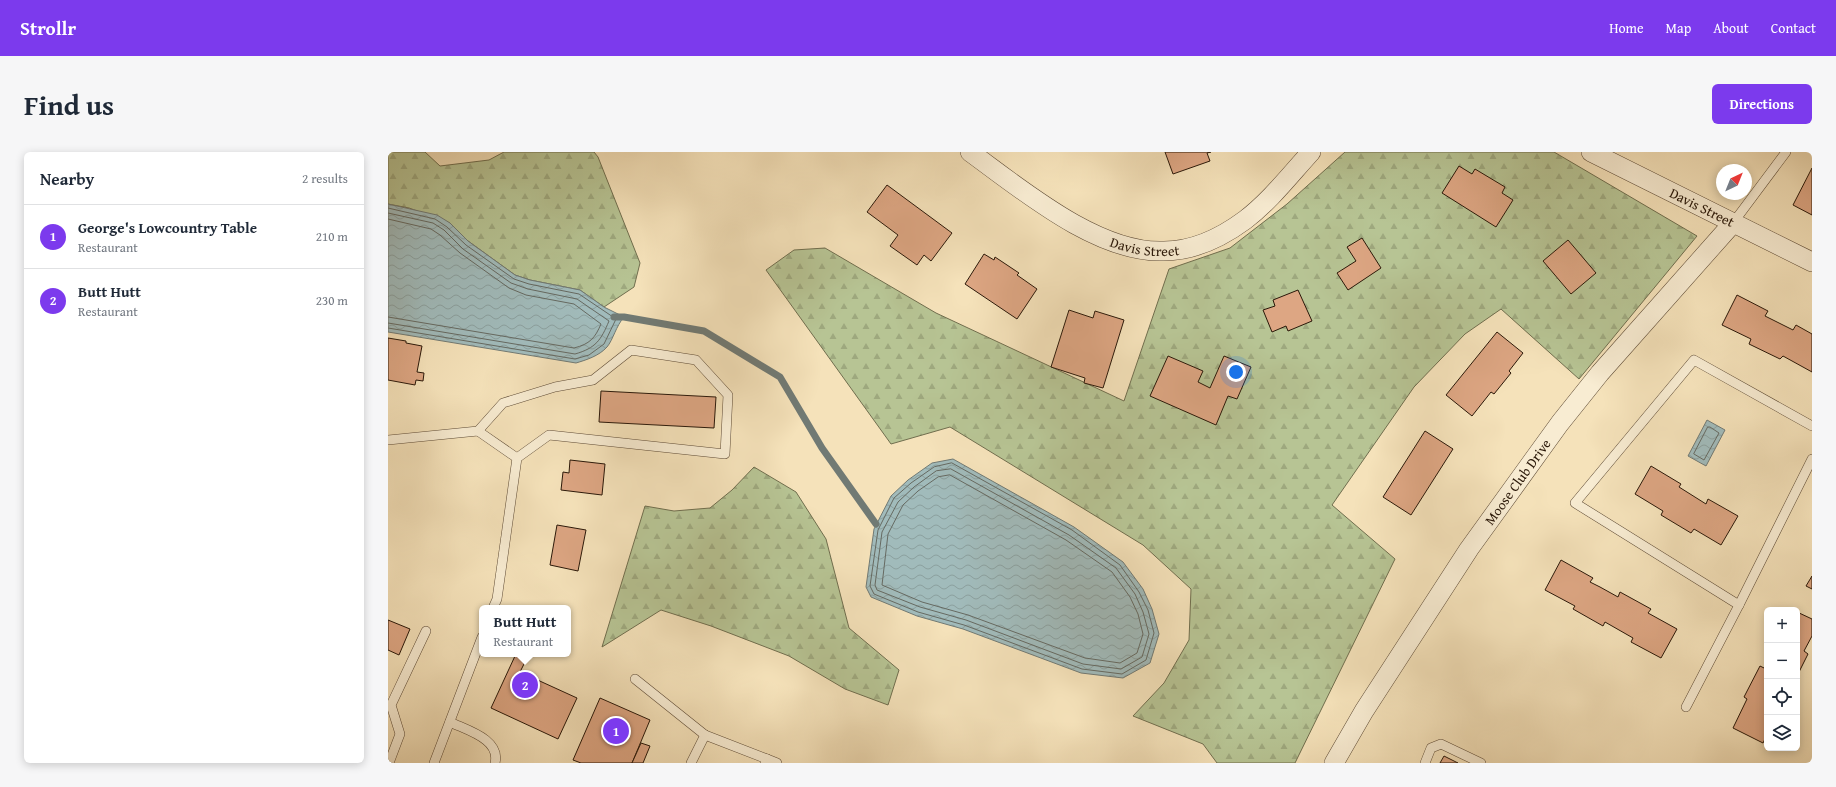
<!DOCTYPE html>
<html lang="en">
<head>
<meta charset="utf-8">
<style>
	:root { --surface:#fff; --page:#f6f6f7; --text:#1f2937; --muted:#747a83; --line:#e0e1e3; --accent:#7c3aed }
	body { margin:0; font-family:"Gentium Book Plus",serif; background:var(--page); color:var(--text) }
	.controls { position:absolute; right:12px; bottom:12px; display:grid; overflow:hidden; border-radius:6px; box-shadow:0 2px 10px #0003 }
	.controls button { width:36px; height:36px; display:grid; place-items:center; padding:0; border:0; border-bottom:1px solid var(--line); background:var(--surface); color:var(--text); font:20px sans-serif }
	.compass { position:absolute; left:1328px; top:12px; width:36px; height:36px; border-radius:50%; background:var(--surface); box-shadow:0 2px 10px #0003; rotate:43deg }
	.you { position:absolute; left:848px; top:220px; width:14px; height:14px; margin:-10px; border:3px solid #fff; border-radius:50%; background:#1a73e8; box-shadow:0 0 0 6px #1a73e833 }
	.badge { display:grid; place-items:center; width:26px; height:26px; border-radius:50%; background:var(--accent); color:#fff; font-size:13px; font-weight:700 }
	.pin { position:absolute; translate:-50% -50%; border:2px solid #fff; box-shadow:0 1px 4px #0006 }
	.popup { position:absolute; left:91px; top:453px; width:92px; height:52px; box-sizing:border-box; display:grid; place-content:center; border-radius:6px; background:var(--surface); filter:drop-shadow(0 1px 3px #0005); font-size:13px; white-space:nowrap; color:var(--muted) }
	.popup b { font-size:15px; color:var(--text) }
	.popup::after { content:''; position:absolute; left:50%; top:100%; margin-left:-8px; border:8px solid transparent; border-top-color:var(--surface) }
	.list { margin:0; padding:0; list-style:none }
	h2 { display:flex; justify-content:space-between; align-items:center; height:52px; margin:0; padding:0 16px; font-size:17px }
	h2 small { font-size:13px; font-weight:400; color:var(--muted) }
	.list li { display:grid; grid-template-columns:26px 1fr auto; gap:12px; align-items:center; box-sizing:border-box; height:64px; padding:0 16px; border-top:1px solid var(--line) }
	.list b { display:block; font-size:15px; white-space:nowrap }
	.list p { margin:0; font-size:13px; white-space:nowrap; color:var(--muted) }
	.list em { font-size:13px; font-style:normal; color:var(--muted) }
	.icon { flex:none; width:22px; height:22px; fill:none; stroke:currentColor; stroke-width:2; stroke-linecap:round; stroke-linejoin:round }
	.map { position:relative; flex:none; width:1424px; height:611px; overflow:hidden; border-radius:6px }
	header { display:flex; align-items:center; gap:24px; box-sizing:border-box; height:56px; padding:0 20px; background:var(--accent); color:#fff }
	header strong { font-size:19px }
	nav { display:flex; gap:22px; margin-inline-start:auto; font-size:14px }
	.intro { display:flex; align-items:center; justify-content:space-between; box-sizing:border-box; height:96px; padding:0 24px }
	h1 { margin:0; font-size:28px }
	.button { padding:10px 18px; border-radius:6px; background:var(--accent); color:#fff; font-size:14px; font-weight:700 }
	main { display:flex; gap:24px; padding:0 24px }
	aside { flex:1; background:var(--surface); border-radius:6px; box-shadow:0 2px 10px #0003 }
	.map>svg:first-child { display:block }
	.forest { fill:url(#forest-firs); stroke:#706e4e }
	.water { fill:url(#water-waves); stroke:#717a74 }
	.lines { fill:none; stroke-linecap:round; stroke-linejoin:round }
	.shore { stroke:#666a62; stroke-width:1 }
	.stream { stroke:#717a74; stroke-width:7 }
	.building { fill:#dda683; stroke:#2a1809 }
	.lane-casing { stroke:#5d4a35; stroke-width:10 }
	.street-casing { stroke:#5d4a35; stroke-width:20 }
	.lane { stroke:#f8ecd2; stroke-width:9 }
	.street { stroke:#f8ecd2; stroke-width:19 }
	.labels { text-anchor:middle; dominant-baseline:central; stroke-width:4; stroke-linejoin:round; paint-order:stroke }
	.street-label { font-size:14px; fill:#2a1809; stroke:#f8ecd2 }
</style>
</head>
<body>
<header>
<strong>Strollr</strong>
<nav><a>Home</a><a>Map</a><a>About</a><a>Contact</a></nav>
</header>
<div class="intro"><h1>Find us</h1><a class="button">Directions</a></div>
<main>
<aside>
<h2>Nearby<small>2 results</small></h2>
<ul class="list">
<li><span class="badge">1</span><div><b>George's Lowcountry Table</b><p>Restaurant</p></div><em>210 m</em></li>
<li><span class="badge">2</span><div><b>Butt Hutt</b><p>Restaurant</p></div><em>230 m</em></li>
</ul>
</aside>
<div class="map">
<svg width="1424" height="611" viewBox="0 0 1424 611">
	<defs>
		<pattern id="forest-firs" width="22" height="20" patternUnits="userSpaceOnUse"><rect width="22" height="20" fill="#b7c494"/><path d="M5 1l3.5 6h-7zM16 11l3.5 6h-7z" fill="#9ea87e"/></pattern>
		<pattern id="water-waves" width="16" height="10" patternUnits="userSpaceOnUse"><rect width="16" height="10" fill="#a1bbbb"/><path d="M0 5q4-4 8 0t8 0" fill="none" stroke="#8ba09f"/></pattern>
	</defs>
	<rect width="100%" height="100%" fill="#f5e2ba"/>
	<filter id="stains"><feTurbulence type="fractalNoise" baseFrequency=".005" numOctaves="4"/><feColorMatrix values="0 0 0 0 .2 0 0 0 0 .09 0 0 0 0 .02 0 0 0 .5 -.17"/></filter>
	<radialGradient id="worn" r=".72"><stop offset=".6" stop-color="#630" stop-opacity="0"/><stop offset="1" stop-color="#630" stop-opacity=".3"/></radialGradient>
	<g class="forest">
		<path d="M0,0H37L52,14L101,8L116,0H206L210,5L252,111L246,135L216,155L192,138L142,128L127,123L80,89L62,71L21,56L0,52Z"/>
		<path d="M957,0H1166L1309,84L1191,227L1113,157L1077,182L1026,235L944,353L1007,407L907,611H829L815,592L745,564L776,531L801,488L803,437L755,393L562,275L503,292L378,118L406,98L437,96L548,161L736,249L781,117L842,96L899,52Z"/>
		<path d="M366,315L408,340L438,387L461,476L511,518L500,553L457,537L401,504L323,474L273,458L214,495L257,354L286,359L322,356L344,338Z"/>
	</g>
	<g class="water">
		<path d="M0,52L49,63L62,71L80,89L127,123L142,128L192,138L216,155L236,165C228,174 225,188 219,195C211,204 198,208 188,211L0,180Z"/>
		<path d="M1319,268L1337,278L1318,314L1300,304Z"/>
		<path d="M565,307L686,375L735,410L755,437L764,457L771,482L762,511L735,526L693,521L575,477L529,464L483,445L478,435L486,377L503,344L520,328L544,311Z"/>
	</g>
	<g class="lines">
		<g class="shore">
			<path d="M0,56L47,67L59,75L78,93L126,127L141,132L191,142L228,167L216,192L201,203L187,207L0,176"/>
			<path d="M0,61L45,71L56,78L75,97L123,131L140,137L189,147L221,169C213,188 208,196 187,202L0,171"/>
			<path d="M0,67L43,77L52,83L72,101L121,136L138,143L186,152L213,172C207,186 202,192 186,196L0,165"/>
			<path d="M1320,275H1322L1331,281L1316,308L1306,302Z"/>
			<path d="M564,311L684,378L732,413L751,440L760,458L766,481L758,508L734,522L694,517L576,473L530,460L486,442L482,434L490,378L506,346L523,331L546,315Z"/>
			<path d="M563,317L681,383L728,416L747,442L755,460L761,482L754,505L733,517L695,512L578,468L532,455L489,438L487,433L494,380L510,350L526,335L548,319Z"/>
			<path d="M562,323L678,388L724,420L742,445L750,462L755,482L749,501L732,511L697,506L580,463L534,450L494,433L500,382L515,353L530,339L550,325Z"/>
		</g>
		<path class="stream" d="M226,165H236L316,179L392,225L434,296L488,372"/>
	</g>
	<g class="building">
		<path d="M777,0H823L819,1L822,9L785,22Z"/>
		<path d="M1071,14L1084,22L1087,17L1117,35L1114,41L1125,48L1108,75L1054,41Z"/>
		<path d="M1424,16V63L1405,53Z"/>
		<path d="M499,33L564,81L543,109L536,103L529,113L502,94L510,83L479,60Z"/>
		<path d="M974,86L993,116L960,138L949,121L968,109L959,95Z"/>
		<path d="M1180,88L1208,121L1183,142L1155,109Z"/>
		<path d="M596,102L606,108L607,105L631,121L629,123L649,137L629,167L577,132Z"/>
		<path d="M910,138L924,169L900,179L898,174L884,180L875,158L887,154L885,148Z"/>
		<path d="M1349,143L1380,159L1377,164L1405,178L1408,173L1424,182V220L1395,204L1392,207L1361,192L1363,187L1334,173Z"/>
		<path d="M681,158L705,166L707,159L736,168L715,236L696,231L697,226L663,215Z"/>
		<path d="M1109,180L1135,201L1121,219L1123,221L1106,242L1103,240L1084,264L1058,243Z"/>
		<path d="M0,186L18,189V191L34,194L29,220L36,221L35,229L28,228L27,233L0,228Z"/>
		<path d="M780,204L815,219L810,230L822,236L836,204L863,215L849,247L840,244L828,273L762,244Z"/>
		<path d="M213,239L328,245L326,276L211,270Z"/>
		<path d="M1037,279L1065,297L1023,363L995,345Z"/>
		<path d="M182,308L217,312L214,343L173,338L175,320L181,321Z"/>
		<path d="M1263,314L1293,332L1291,335L1318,352L1320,347L1350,364L1333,393L1306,377L1303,381L1273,363L1275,359L1247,342Z"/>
		<path d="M169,373L198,378L190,419L162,413Z"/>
		<path d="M1173,408L1205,426L1202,430L1212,435L1230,445L1232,440L1263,457L1260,461L1289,477L1273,506L1243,490L1245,486L1217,470L1215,474L1185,457L1187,454L1157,438Z"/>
		<path d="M1424,424V437L1418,434Z"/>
		<path d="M1409,460L1424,467V484L1416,499L1420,502L1409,524Z"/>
		<path d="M0,468L22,477L11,503L0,498Z"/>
		<path d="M141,502L132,520L189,546L170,587L103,556L127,504L124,502Z"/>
		<path d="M1379,511V583L1375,591L1345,576L1359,547L1356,545L1372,514L1376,516Z"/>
		<path d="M212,546L262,568L244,611H193L185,608Z"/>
		<path d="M253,591L262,594L255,611H244Z"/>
		<path d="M1056,604L1070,611H1052Z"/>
	</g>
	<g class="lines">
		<g class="lane-casing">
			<g id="lane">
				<path d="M1345,71L1398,0"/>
				<path d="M90,279L129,306"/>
				<path d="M0,288L90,279L115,251L167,235L205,228L243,198L308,208L340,243L337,302L161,283L129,306L109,447L105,456"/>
				<path d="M1351,453L1424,307"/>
				<path d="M247,527L317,583"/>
				<path d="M1298,555L1351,453L1187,351L1306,208L1424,274"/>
				<path d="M62,570C78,578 113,587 107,611"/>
				<path d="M1,611L12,582L3,553L38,479"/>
				<path d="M46,611L94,485"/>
				<path d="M303,611L317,583L379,607"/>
				<path d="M377,611L379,607L389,611"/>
				<path d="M1037,611L1043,596L1053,592L1093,611"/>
			</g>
		</g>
		<g class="street-casing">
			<g id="street">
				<path id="s1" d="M582,0C633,37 710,102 776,99C806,99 834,85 857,68C882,49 902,23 923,0"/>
				<path id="s2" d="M1203,0L1424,110"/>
				<path id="s3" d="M946,611L976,559L1081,397L1172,271L1212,221L1345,71"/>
			</g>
		</g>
		<use href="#lane" class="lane"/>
		<use href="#street" class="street"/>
	</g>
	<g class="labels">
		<g class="street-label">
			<text stroke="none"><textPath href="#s2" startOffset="124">Davis Street</textPath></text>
			<text stroke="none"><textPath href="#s1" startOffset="202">Davis Street</textPath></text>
			<text stroke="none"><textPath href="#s3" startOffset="336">Moose Club Drive</textPath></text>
		</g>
	</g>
	<rect width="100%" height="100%" filter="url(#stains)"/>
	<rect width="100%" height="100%" fill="url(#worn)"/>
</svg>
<div class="controls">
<button>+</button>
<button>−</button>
<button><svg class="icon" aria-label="locate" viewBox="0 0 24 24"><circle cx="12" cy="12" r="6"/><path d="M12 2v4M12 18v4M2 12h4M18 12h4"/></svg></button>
<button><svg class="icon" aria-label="layers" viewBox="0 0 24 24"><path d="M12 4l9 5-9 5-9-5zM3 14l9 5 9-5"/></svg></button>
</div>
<svg class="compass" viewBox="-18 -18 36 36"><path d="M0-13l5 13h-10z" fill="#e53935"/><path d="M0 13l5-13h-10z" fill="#747a83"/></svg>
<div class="you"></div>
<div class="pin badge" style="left:228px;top:579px">1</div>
<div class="pin badge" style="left:137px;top:533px">2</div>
<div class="popup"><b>Butt Hutt</b>Restaurant</div>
</div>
</main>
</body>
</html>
